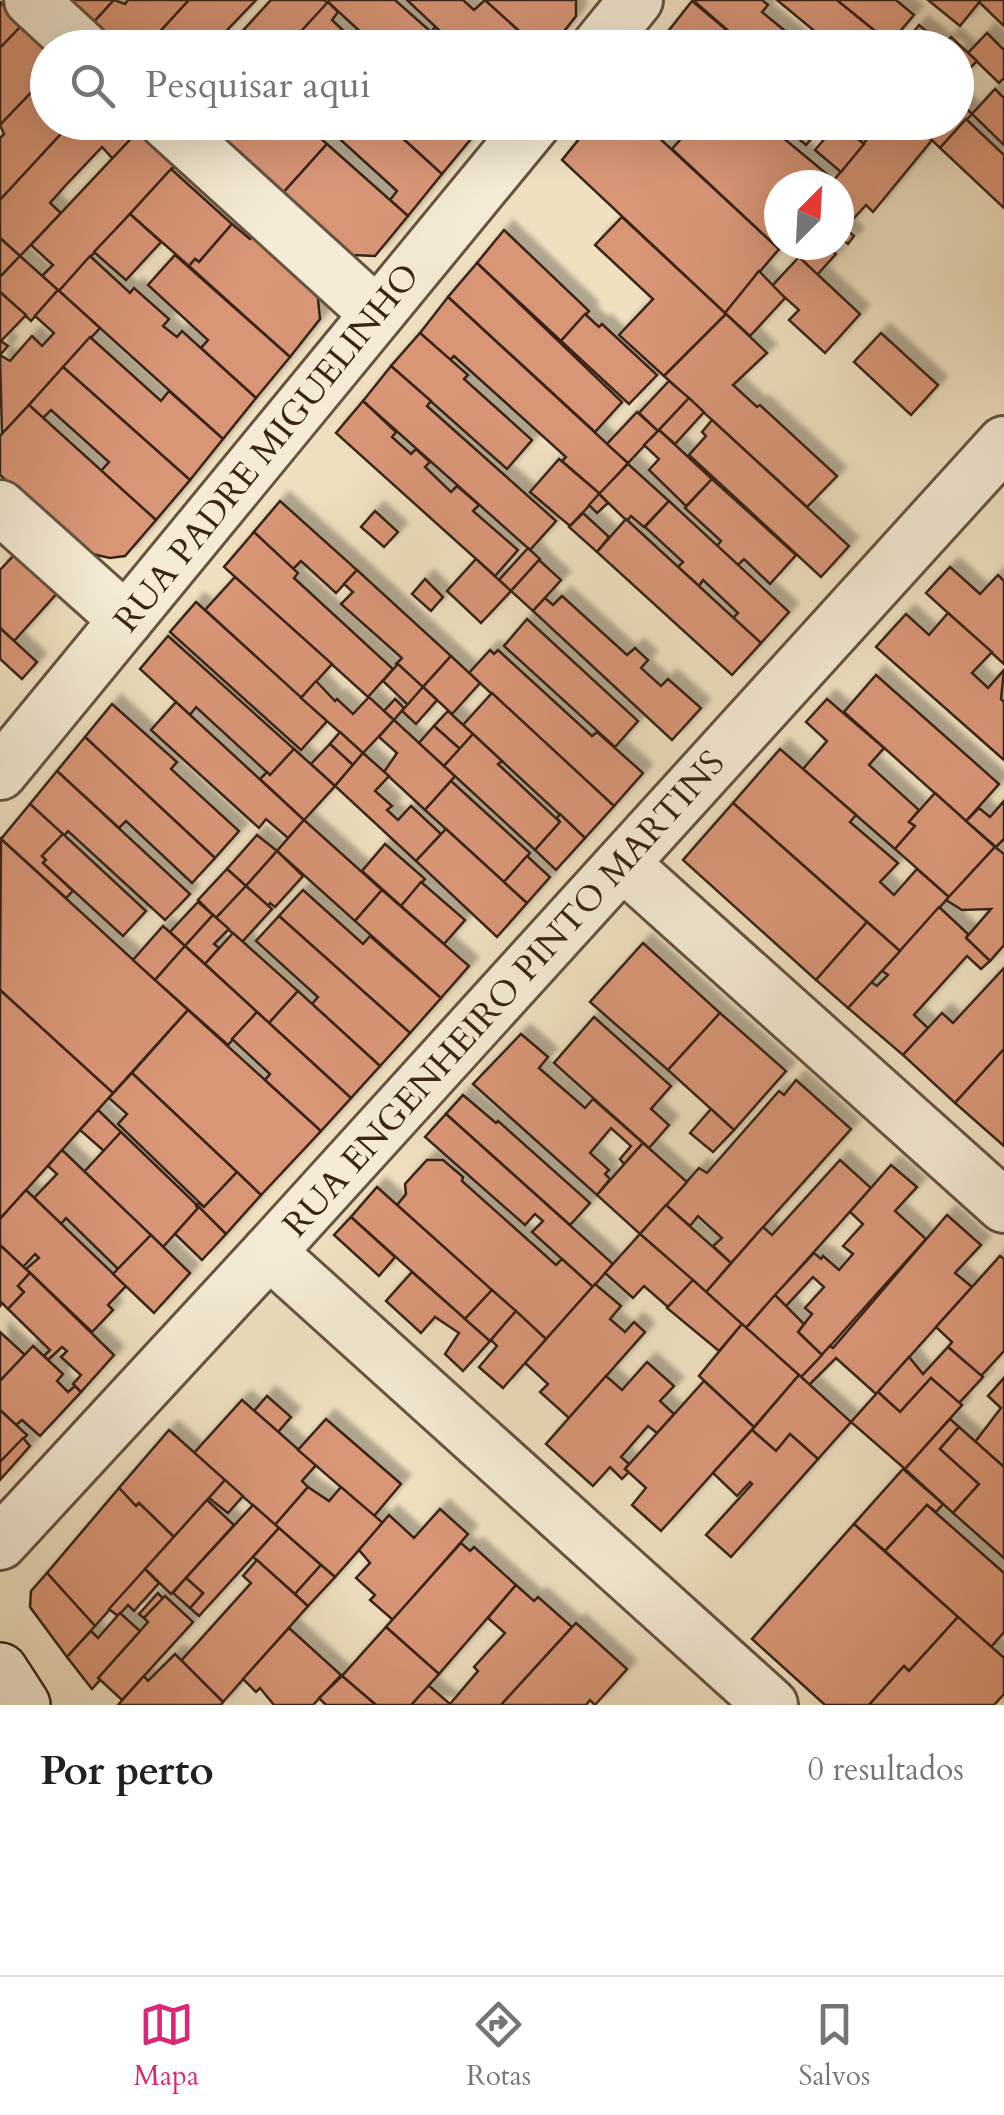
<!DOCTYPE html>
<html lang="pt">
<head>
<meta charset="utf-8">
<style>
	:root { --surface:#fff; --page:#f2f2f2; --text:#202124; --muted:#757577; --line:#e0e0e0; --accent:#db2777 }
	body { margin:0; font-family:Cardo,serif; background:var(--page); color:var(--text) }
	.compass { position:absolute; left:764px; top:170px; width:90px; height:90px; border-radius:50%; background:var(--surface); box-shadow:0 10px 40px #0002; rotate:24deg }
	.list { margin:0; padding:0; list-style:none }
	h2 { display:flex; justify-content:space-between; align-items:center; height:130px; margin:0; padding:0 40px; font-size:42px }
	h2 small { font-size:32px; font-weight:400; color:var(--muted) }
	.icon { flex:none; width:55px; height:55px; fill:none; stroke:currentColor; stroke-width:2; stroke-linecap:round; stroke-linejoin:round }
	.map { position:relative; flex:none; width:1004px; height:1705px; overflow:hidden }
	.search { position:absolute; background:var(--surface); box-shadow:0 10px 40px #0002; left:30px; right:30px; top:30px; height:110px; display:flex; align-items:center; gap:25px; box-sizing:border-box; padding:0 35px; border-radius:55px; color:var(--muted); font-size:38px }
	.sheet { height:270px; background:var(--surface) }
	nav { display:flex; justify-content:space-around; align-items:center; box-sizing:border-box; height:140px; border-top:2px solid var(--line); background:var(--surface); font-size:28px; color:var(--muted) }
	nav a { display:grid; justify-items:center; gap:5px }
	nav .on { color:var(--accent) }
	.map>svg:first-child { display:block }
	.building { fill:#d99677; stroke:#392415; stroke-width:2.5; filter:url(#shadow) }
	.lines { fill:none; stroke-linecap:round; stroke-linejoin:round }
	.minor-casing { stroke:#665340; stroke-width:58 }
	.secondary-casing { stroke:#392415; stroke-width:60 }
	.minor { stroke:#f5ebd6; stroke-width:52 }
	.secondary { stroke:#f5ebd6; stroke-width:55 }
	.labels { text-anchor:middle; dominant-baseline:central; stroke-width:8; stroke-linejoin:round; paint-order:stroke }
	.street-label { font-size:35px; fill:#392415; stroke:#f5ebd6 }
</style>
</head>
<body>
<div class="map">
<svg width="1004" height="1705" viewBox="0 0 1004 1705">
	<defs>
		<filter id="shadow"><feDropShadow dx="9" dy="-9" stdDeviation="2.5" flood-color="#0004"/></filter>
	</defs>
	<rect width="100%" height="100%" fill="#efe0c0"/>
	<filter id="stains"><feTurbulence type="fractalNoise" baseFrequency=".002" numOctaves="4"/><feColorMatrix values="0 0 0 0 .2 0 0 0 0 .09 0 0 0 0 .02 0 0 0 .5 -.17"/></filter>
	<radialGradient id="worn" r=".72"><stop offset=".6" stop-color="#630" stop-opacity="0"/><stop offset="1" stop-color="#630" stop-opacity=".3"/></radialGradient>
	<g class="building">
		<path d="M66,0H114L92,24Z"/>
		<path d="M114,0L125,4L128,0H189L145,48H119L92,24Z"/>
		<path d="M189,0H256L212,46L214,48H145Z"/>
		<path d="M271,0H324L328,3L287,48H227Z"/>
		<path d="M330,0H395L431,32L435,27L458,48H378L328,2Z"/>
		<path d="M407,0H463L474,10L485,0L538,48H458Z"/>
		<path d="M485,0H576V16L551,48H538Z"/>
		<path d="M693,0H762L768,5L762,12L806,48H748Z"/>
		<path d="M777,0H837L890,43L886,48H835Z"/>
		<path d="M837,0H896L914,15L890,43Z"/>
		<path d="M928,0H981L960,26Z"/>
		<path d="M981,0H1004V26L979,2Z"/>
		<path d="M692,1L748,48H672L662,39Z"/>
		<path d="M0,2L24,23L0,48Z"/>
		<path d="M328,2L338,12L332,20L362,48H301L293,40Z"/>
		<path d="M24,23L48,48V75L0,125V48Z"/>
		<path d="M919,25L943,45L941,48H901Z"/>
		<path d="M987,33L1004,50V78L999,83L968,53Z"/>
		<path d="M951,37L977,61L956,82V48H941Z"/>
		<path d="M48,75V122H72L0,200V138L4,134L0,125Z"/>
		<path d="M995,89L1004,98V145L972,114Z"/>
		<path d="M962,104L972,114L940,148L913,122H956V110Z"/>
		<path d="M966,119L1004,155V208L940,148Z"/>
		<path d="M72,122H134L141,128L113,159L102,147L65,186L50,203L61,213L20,256L0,238V200Z"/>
		<path d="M216,122H303L327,144L282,194L210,129Z"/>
		<path d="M321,122H385L442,174L408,216L390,200L397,191Z"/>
		<path d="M385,122H462L475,134L442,174Z"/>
		<path d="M593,122H642L779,249L725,313L562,160Z"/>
		<path d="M696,122H764L834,180L830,185H779V245H782L779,249L672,149Z"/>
		<path d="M779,122H826L806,145Z"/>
		<path d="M838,122H881L864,144Z"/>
		<path d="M881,122H913L932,140L873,212L866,205L845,228L854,236L848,244L839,237V185H830Z"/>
		<path d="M838,123L864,144L841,172L815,150Z"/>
		<path d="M141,128L178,162L59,291L42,276L53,265L31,245Z"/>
		<path d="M327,144L408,216L375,256L352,255L282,194Z"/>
		<path d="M171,169L232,224L199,262L195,259L189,266L130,214Z"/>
		<path d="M130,214L161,242L126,280L94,252Z"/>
		<path d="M622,217L726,314L664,376L619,335L653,299L595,245Z"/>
		<path d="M232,224L250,239L256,233L317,289L320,319L290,357L189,266L195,259L199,262Z"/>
		<path d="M504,230L589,311L561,341L477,263Z"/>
		<path d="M0,238L20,256L0,277Z"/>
		<path d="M798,245H832L829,248L836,254L817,275L800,259L806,253Z"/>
		<path d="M175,255L290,357L256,398L201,348L208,340L148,285Z"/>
		<path d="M20,256L58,290L31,321L0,292V277Z"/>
		<path d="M90,256L130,293L134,288L169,319L163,326L177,337L182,331L256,398L223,439L59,291Z"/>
		<path d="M799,257L860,314L825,353L789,320L799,310L772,286Z"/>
		<path d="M477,263L622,402L595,432L448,297Z"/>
		<path d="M759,271L785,298L750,336L725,313Z"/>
		<path d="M58,290L100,328L2,434L0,355L10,361L32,336L42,346L54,333L35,316Z"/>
		<path d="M0,292L26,315L1,341L8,346L0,355Z"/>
		<path d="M448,297L628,463L600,494L562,461L566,457L454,356L450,360L420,333Z"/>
		<path d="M585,314L599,327L602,324L657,375L629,404L561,341Z"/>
		<path d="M726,314L767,353L733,385L757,407L760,405L837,476L807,507L664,376Z"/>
		<path d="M420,333L468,375L464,379L532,440L507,469L391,366Z"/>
		<path d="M881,333L938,385L911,415L854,362Z"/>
		<path d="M90,337L161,401L169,391L223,439L190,480L63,367Z"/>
		<path d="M391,366L431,401L427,406L556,521L530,550L363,401Z"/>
		<path d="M63,367L190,480L156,520L101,471L109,462L51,410L43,418L29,405Z"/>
		<path d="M669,381L689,398L658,431L639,413Z"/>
		<path d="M689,398L704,412L675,444L659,430Z"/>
		<path d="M363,401L396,432L392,437L411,454L416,449L430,462L425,467L451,492L457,486L479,505L473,511L518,550L495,576L336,433Z"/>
		<path d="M29,405L156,520L125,556L110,558L88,553L0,475V436Z"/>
		<path d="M637,412L658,431L628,463L607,444Z"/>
		<path d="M712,420L849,546L821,577L689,455L706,436L702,432Z"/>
		<path d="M659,430L712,479L686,506L649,470L659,459L644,445Z"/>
		<path d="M559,459L600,494L570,526L530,492Z"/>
		<path d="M628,464L669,501L644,527L631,516L627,521L599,494Z"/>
		<path d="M712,479L796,555L770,584L744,559L738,565L717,546L721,541L685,508Z"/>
		<path d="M599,494L608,503L597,513L589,505Z"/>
		<path d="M280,501L357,570L336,593L301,561L293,569L253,533Z"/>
		<path d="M669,501L789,612L761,643L733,618L738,613L703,580L699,586L678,567L683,562L645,527Z"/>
		<path d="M375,511L398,532L384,547L361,527Z"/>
		<path d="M583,513L609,537L597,552L569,527Z"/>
		<path d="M626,519L761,643L732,675L597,552Z"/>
		<path d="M254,532L298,573L294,578L393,669L368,697L224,567Z"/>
		<path d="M528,548L540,559L511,591L499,580Z"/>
		<path d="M17,552L59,591L14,641L0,628V570Z"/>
		<path d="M476,559L511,591L481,623L447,591Z"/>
		<path d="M539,560L561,580L533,611L511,591Z"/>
		<path d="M950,567L980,594L998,575L1004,581V664L926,593Z"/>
		<path d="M357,570L451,656L423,687L396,664L402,658L341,604L353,592L344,584Z"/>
		<path d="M235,577L332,664L301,698L205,610Z"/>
		<path d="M425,579L443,597L431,611L412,594Z"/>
		<path d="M562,596L627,655L635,648L648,660L641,668L661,686L668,679L701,708L672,740L533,611L545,598L553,605Z"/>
		<path d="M196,602L327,721L301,750L170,632Z"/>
		<path d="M948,613L992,652L972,673L988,688L1004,670L1001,699L1004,702V760L876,647L906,614L929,635Z"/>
		<path d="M527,619L638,721L615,747L504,646Z"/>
		<path d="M0,628L37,662L22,679L0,659Z"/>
		<path d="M168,636L294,749L270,775L196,707L190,715L140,669Z"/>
		<path d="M490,650L494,654L498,650L592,736L597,732L643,773L614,806L469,673Z"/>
		<path d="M451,656L480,683L452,714L423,687Z"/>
		<path d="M398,664L423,687L408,705L383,681Z"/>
		<path d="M876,675L999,784L966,821L844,712Z"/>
		<path d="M316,681L335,701L337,699L353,714L369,697L394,720L363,753L301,698Z"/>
		<path d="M423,687L437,700L416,724L402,711Z"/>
		<path d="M492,693L614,806L585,838L463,725Z"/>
		<path d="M395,699L404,708L394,720L384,711Z"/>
		<path d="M827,699L884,748L869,765L919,810L909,822L915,826L895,849L803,769L827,741L806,722Z"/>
		<path d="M176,702L304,820L288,838L266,819L259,828L151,730Z"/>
		<path d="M112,704L177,762L171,769L239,831L215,858L85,737Z"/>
		<path d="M448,711L473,734L460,749L434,726Z"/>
		<path d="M394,720L455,776L425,810L384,772L397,753L379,737Z"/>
		<path d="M434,726L460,749L444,766L419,743Z"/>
		<path d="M340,732L363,753L353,765L330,744Z"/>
		<path d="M473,734L502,761L498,764L560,822L535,850L444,766Z"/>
		<path d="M85,737L215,858L192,883L126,821L119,828L57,771Z"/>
		<path d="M330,744L353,765L335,786L311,764Z"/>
		<path d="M294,749L335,786L304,820L260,779L267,772L270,775Z"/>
		<path d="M780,749L856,815L850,822L898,863L880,882L894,895L917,869L949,897L900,951L733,803Z"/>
		<path d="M363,753L389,776L375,791L392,806L387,810L398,820L411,806L441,834L416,861L335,786Z"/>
		<path d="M57,771L190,894L165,920L68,831L64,836L30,804Z"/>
		<path d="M451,781L530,853L504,882L425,810Z"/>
		<path d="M935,793L995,847L949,897L895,849L915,826L909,822Z"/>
		<path d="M1004,801V839L996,847L966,821L979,808L990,817Z"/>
		<path d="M733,803L867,922L816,980L683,860Z"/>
		<path d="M30,804L63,834L42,856L46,860L43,863L73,891L66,898L1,839Z"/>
		<path d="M560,814L585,838L556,870L535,850L560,822L557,818Z"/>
		<path d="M304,820L382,890L355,921L277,851Z"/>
		<path d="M446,829L527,903L497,937L416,861Z"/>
		<path d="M63,834L146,911L123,936L43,863L46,860L42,856Z"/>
		<path d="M257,835L277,851L246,886L227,869Z"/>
		<path d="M1,839L188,1010L113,1093L0,990Z"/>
		<path d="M385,844L425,879L401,906L362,871Z"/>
		<path d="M995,847L1004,854V945L990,961L966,938L991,909L962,910L946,900Z"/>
		<path d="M277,851L303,876L275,907L270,903L268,906L246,886Z"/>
		<path d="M527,856L550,877L527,903L504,882Z"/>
		<path d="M227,869L246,886L216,918L198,900Z"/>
		<path d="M421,882L465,920L444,944L401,906Z"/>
		<path d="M246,886L272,909L242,942L216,918Z"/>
		<path d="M303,890L363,944L370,936L441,998L410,1033L279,916Z"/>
		<path d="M382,890L469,966L441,998L355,921Z"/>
		<path d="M198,902L213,915L185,946L170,932Z"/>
		<path d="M939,907L968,934L966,938L990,961L981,969L967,956L914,1015L928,1028L903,1055L848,1008L871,982L877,986L888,975L882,971Z"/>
		<path d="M213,915L229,929L214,944L219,948L205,964L185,946Z"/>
		<path d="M279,916L410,1033L380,1066L312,1004L318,997L256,941Z"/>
		<path d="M867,922L900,951L848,1008L816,980Z"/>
		<path d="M163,926L185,946L155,980L133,960Z"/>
		<path d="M233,933L298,991L269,1023L205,964Z"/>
		<path d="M643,943L720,1013L668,1070L590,1002Z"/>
		<path d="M185,946L257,1012L228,1045L155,980Z"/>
		<path d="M1004,968V1049L955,1103L903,1055L942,1013L953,1023Z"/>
		<path d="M0,990L113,1093L0,1219Z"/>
		<path d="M298,991L380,1066L351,1098L269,1023Z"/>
		<path d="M188,1010L321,1131L261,1195L132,1073Z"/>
		<path d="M257,1012L351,1098L321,1131L265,1080L270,1074L232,1039Z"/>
		<path d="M720,1013L786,1071L734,1130L668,1070Z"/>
		<path d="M594,1017L671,1086L651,1109L669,1125L649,1148L554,1063Z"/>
		<path d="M521,1034L548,1057L539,1068L585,1108L593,1099L643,1143L624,1164L620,1159L631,1146L611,1128L590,1153L609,1170L605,1174L610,1179L597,1195L473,1084Z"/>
		<path d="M1004,1049V1146L955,1103Z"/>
		<path d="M132,1073L237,1172L204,1207L118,1124L127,1114L109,1098Z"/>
		<path d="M796,1080L851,1129L731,1263L713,1246L722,1238L698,1216L690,1226L666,1205L699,1168L707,1173L779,1091L784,1095Z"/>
		<path d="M463,1095L496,1123L498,1121L590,1203L570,1225L446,1114Z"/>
		<path d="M711,1109L734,1130L713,1152L690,1133Z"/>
		<path d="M98,1110L121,1132L104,1151L80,1130Z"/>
		<path d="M446,1114L613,1264L593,1287L532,1232L543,1221L535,1214L525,1225L425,1137Z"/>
		<path d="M121,1132L199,1207L163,1247L84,1172Z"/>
		<path d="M643,1143L687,1182L640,1234L597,1195Z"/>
		<path d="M62,1150L151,1235L118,1269L66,1218L61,1224L34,1198L57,1174L48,1166Z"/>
		<path d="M427,1160H443L463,1177L462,1181L556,1265L562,1259L593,1287L546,1339L397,1205L406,1194L405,1184Z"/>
		<path d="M840,1160L871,1188L746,1328L706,1292L763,1227L772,1235Z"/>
		<path d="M891,1165L917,1187L895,1211L926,1239L822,1355L798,1332L812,1314L805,1308L824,1287L813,1277L785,1307L775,1295L814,1253L821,1259L823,1256L839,1270L853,1254L843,1246L863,1224L850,1212Z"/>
		<path d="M237,1172L261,1195L226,1234L196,1206L199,1203L204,1207Z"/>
		<path d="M377,1187L492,1290L465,1319L351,1217Z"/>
		<path d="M26,1190L126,1286L108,1305L113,1310L92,1332L26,1269L39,1258L35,1254L23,1267L0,1245V1219Z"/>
		<path d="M666,1205L731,1263L706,1292L640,1234Z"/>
		<path d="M199,1207L226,1234L202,1260L175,1234Z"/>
		<path d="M947,1215L981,1245L955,1273L972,1287L876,1394L836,1358L809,1385L801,1377L830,1346L833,1348Z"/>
		<path d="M351,1217L395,1257L379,1276L334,1235Z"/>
		<path d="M640,1234L693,1280L668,1307L644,1286L633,1298L605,1273Z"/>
		<path d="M151,1235L190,1273L154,1313L113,1274Z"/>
		<path d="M0,1245L30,1273L18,1286L24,1292L8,1309L2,1303L0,1306Z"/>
		<path d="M1000,1256L1004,1259V1351L981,1376L948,1347L952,1342L936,1327Z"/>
		<path d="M412,1272L490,1341L463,1371L445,1354L459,1333L435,1317L421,1333L386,1301Z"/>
		<path d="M30,1273L114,1355L81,1392L73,1384L81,1375L61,1357L67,1351L62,1347L48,1360L44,1356L50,1350L8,1309L24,1292L18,1286Z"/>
		<path d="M693,1280L742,1324L719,1351L667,1308Z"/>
		<path d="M595,1284L621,1306L610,1319L625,1332L634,1322L645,1332L569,1418L540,1392L548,1384L525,1363Z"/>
		<path d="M492,1290L516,1311L490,1341L465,1319Z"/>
		<path d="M775,1295L804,1324L798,1332L822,1355L801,1377L746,1328Z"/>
		<path d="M516,1311L546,1339L503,1388L479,1367L497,1346L491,1340Z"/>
		<path d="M742,1324L799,1375L754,1427L699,1376Z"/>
		<path d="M0,1332L25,1355L0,1381Z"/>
		<path d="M33,1346L63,1374L57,1381L68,1392L75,1386L81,1392L40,1436L22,1420L16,1425L0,1410V1381Z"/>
		<path d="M948,1347L983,1377L959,1403L931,1378L900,1412L878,1392L909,1357L923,1374Z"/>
		<path d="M647,1362L674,1386L660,1401L674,1414L657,1433L648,1426L621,1457L629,1464L625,1469L629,1472L622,1479L610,1467L593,1486L546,1444L606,1376L622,1390Z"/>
		<path d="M799,1375L851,1422L818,1459L790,1434L776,1451L752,1430Z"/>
		<path d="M931,1378L962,1405L905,1469L851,1422L878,1392L900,1412Z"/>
		<path d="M1004,1378V1467L975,1442L1001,1408L988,1396Z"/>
		<path d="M704,1381L754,1427L661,1531L632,1505L646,1488L625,1469Z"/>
		<path d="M267,1396L291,1417L278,1432L254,1411Z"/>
		<path d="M242,1400L316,1465L302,1481L308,1487L275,1525L194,1453Z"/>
		<path d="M0,1410L27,1435L0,1463Z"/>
		<path d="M326,1419L401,1484L374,1516L298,1450Z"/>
		<path d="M950,1419L959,1427L940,1449L979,1484L953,1513L905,1469Z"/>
		<path d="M959,1427L1004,1467V1558L953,1513L979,1484L940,1449Z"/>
		<path d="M169,1430L225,1480L174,1537L139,1503L136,1506L119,1488Z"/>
		<path d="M752,1430L776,1451L790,1434L818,1459L731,1557L706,1535L752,1484L750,1482L737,1496L713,1473Z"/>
		<path d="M23,1438L30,1446L0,1480V1462Z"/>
		<path d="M903,1469L943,1504L936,1512L927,1505L885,1551L854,1524Z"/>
		<path d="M225,1480L243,1496L228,1513L209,1498Z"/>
		<path d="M308,1487L329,1501L341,1487L383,1523L335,1577L275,1525Z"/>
		<path d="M119,1488L136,1506L139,1503L174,1537L95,1626L47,1573Z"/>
		<path d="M207,1500L234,1525L171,1594L145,1569Z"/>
		<path d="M253,1505L279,1528L199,1616L190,1608L203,1593L186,1578Z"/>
		<path d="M927,1505L1004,1573V1632L991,1647L885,1551Z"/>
		<path d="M440,1509L468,1534L393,1620L370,1600L375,1595L356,1578L370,1563L359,1550L389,1515L414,1538Z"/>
		<path d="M854,1524L958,1617L909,1671L904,1666L869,1705H825L752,1639Z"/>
		<path d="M279,1528L321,1565L295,1594L253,1557Z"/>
		<path d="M461,1543L470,1551L474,1547L516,1585L439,1674L386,1627Z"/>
		<path d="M257,1560L308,1606L223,1702L181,1661L251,1583L243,1576Z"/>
		<path d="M321,1565L335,1577L308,1606L295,1594Z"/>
		<path d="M145,1569L159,1583L134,1611L128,1605L118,1616L109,1609Z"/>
		<path d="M47,1573L95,1626L67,1657L30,1607L31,1591Z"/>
		<path d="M186,1578L203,1593L190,1608L173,1593Z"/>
		<path d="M516,1585L534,1601L538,1597L572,1627L501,1705H411L428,1685L450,1704L478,1671L474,1667L505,1633L488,1618Z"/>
		<path d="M158,1593L163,1599L144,1618L139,1614Z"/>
		<path d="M165,1596L193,1622L122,1700L98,1678L148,1622L144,1618Z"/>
		<path d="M120,1613L140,1631L98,1678L100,1680L92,1689L67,1657L91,1631L98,1638Z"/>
		<path d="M958,1617L1004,1658V1694L994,1705H869L904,1666L909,1671Z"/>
		<path d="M576,1623L627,1669L595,1705L590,1700L586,1705H501Z"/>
		<path d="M386,1627L439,1674L411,1705H376L342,1676Z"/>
		<path d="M289,1628L341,1675L313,1705H274L260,1688L256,1692L243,1679Z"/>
		<path d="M175,1654L223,1702L221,1705H118L144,1676L148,1681Z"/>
		<path d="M342,1676L376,1705H326L319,1698Z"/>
	</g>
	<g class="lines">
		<g class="minor-casing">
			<g id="minor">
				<path d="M31,0L83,48"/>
				<path d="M597,48L636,0"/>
				<path d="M166,122L377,314"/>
				<path d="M0,507L126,620"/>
				<path d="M0,773L535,122"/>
				<path d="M623,864L1004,1206"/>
				<path d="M269,1252L771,1705"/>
				<path d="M0,1543L269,1252L1004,443"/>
			</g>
		</g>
		<g class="secondary-casing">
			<path id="secondary" d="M0,1671L22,1705"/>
		</g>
		<use href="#minor" class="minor"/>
		<use href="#secondary" class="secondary"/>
	</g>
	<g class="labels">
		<g class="street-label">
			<text transform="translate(267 448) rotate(-51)">RUA PADRE MIGUELINHO</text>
			<text transform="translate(504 994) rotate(-48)">RUA ENGENHEIRO PINTO MARTINS</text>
		</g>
	</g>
	<rect width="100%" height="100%" filter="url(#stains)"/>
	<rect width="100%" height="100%" fill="url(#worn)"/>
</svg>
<svg class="compass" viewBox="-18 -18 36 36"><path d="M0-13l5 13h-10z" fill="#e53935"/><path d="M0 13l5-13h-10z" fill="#757577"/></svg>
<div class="search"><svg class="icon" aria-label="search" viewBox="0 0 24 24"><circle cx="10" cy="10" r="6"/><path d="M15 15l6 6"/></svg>Pesquisar aqui</div>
</div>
<section class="sheet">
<h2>Por perto<small>0 resultados</small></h2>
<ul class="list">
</ul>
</section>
<nav>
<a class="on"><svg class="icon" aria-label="map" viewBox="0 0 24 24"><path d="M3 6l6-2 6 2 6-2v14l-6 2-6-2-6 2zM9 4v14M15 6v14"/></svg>Mapa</a>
<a><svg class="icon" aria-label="directions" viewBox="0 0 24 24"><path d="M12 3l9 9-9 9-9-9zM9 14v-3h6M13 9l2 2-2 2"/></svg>Rotas</a>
<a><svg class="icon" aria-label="saved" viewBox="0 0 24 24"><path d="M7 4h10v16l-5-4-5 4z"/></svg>Salvos</a>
</nav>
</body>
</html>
